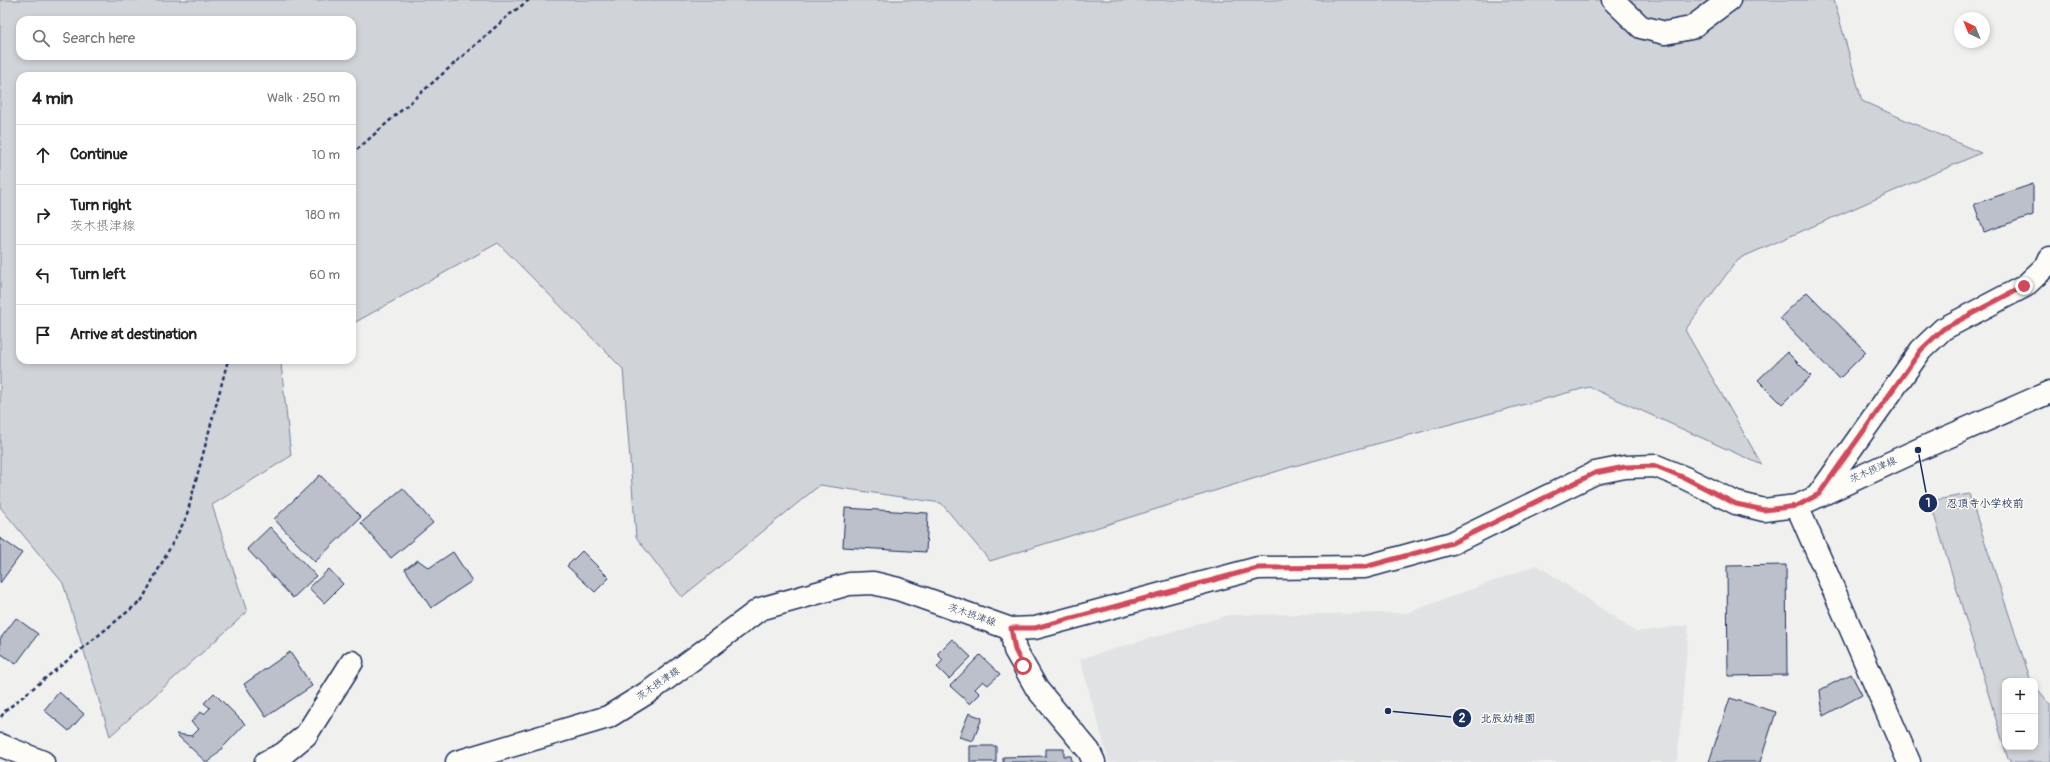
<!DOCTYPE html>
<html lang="en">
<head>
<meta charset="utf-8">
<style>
	:root { --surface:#fff; --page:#f6f6f6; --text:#222; --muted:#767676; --line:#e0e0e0 }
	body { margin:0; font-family:Pangolin,"Klee One",sans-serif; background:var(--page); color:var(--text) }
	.controls { position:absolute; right:12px; bottom:12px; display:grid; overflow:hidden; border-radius:8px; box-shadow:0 2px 6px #0003 }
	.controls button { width:36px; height:36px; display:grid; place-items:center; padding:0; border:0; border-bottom:1px solid var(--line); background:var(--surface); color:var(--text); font:20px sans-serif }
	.compass { position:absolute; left:1954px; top:12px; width:36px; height:36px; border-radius:50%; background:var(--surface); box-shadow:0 2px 6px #0003; rotate:317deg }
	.stop { position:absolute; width:12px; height:12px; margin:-9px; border:3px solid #d1495b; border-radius:50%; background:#fff }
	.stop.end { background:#d1495b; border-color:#fff; box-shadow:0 1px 4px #0008 }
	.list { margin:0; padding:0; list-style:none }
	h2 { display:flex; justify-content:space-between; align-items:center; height:52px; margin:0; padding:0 16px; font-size:17px }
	h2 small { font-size:13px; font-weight:400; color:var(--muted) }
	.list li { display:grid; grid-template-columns:26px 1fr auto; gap:12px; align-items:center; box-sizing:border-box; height:60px; padding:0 16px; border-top:1px solid var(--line) }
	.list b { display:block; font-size:15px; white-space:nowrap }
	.list p { margin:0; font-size:13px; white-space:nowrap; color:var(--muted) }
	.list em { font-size:13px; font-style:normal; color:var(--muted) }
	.icon { flex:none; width:22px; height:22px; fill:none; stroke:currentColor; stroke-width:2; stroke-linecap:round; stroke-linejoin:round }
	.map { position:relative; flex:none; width:2050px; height:762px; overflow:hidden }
	.search { position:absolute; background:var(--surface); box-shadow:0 2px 6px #0003; left:16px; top:16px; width:340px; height:44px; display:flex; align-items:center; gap:10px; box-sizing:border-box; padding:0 14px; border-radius:12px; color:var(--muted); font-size:15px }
	.panel { position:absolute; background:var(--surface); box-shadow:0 2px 6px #0003; left:16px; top:72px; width:340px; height:292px; border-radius:12px }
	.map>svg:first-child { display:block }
	.built { fill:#e0e2e3 }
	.green { fill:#d0d3d8; stroke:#76819b; fill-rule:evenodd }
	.building { fill:#bbc0ca; stroke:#1b2f5e }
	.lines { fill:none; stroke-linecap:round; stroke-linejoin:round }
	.street-casing { stroke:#1b2f5e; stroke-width:25 }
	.primary-casing { stroke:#1b2f5e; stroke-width:25 }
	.path { stroke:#1b2f5e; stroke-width:2.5; stroke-dasharray:4 3; stroke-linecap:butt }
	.street { stroke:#fdfcf7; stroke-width:22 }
	.primary { stroke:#fdfcf7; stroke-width:22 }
	.route { stroke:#d1495b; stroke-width:5 }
	.labels { text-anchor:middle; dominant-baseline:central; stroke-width:3; stroke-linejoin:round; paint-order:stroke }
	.street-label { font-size:10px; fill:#1b2f5e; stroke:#fdfcf7 }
	.leader { fill:none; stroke:#1b2f5e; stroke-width:1.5 }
	.callout-dot { fill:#1b2f5e; stroke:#fdfcf7; stroke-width:1.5 }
	.mark-label { font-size:12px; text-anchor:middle; font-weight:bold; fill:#fff }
	.callout-label { font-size:11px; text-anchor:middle; font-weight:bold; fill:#1b2f5e; stroke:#fdfcf7; stroke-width:3; stroke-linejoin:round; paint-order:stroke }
</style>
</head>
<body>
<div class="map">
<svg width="2050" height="762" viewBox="0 0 2050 762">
	<rect width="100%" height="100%" fill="#f0f0ee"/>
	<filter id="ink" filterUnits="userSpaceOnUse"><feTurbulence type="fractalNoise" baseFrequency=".025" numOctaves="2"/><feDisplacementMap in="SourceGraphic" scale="8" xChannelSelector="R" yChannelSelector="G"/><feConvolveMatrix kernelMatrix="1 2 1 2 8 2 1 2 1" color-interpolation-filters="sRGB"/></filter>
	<g filter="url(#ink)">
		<path class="built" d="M1537,565L1636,632L1689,625L1677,762H1109L1080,659L1229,615L1407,613Z"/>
		<g class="green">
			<path d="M0,0H1834L1862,101L1981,153L1738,259L1685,330L1762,465L1589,387L1294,466L990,561L941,503L820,485L682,597L636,537L623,369L498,243L352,324V76H20V360H288L281,364L291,456L212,505L247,612L110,736L63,583L0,507ZM20,20H352V56H20Z"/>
			<path d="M1969,494L2031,681H2005V747H2035V686L2050,704V762H2012L2008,759L1930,501Z"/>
		</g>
		<g class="building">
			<path d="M2033,184V215L1984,232L1974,204Z"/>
			<path d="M1807,292L1866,352L1839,379L1780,318Z"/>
			<path d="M1787,352L1811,376L1782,404L1758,380Z"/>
			<path d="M320,475L361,517L315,562L274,519Z"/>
			<path d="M403,488L433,523L391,558L361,523Z"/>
			<path d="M845,508L928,513L926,552L843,547Z"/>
			<path d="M270,527L316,576L293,598L247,549Z"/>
			<path d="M0,538L22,553L0,583Z"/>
			<path d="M582,551L609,578L595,592L567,566Z"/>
			<path d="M453,552L472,581L431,608L405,569L418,560L429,568Z"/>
			<path d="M1786,565L1787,675L1728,676L1727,566Z"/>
			<path d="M329,569L343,584L324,603L309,588Z"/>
			<path d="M16,618L38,634L16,664L0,653V639Z"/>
			<path d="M952,639L971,657L949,679L937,667L943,660L937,654Z"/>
			<path d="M290,652L312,686L266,717L244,684Z"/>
			<path d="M980,655L1000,674L988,685L983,681L975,689L980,694L970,704L950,686Z"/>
			<path d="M1851,674L1862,695L1823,716L1820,690Z"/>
			<path d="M59,692L84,714L69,731L44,710Z"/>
			<path d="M214,693L245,724L209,762H206L176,734L192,736L199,729L191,722L200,712L204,714L210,708L204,703Z"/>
			<path d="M1730,698L1776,712L1760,762H1709Z"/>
			<path d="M969,713L982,718L973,741L959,737Z"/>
			<rect x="970" y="746" width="26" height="16"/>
			<path d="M1046,749H1064V756H1071L1072,762H1003V757L1046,756Z"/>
		</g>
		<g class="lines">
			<g class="street-casing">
				<g id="street">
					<path d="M1613,0L1641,27L1665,33L1691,28L1729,0"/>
					<path d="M1819,494L1921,350L1943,329L2025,286L2047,265L2050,258"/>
					<path d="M1797,506L1909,762"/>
					<path d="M1011,629L1015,650L1037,689L1089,751L1094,762"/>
					<path d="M266,762L283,754L306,735L352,662"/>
				</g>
			</g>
			<g class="primary-casing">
				<g id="primary">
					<path d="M0,745L43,762"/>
					<path d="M457,762L608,717L650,691L760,609L849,584L873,583L898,589L1011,629L1035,628L1258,568L1365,567L1452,543L1595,473L1625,467L1656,466L1685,478L1736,503L1764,510L1797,506L1918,450L2050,392"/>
				</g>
			</g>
			<g class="path">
				<path d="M352,154L509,15L529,0"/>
				<path d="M1,717L5,711L142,600L186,518L228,360"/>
			</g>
			<use href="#street" class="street"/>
			<use href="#primary" class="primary"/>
		</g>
	</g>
	<g class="lines" filter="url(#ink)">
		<path class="route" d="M1023,666L1015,650L1011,628H1035L1258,568L1365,567L1452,543L1595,473L1625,467L1656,466L1685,478L1736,504L1764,510L1797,506L1819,494L1921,350L1943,329L2024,286"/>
	</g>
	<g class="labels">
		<g class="street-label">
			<text transform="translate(1873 470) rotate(-24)">茨木摂津線</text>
			<text transform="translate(972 615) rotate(19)">茨木摂津線</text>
			<text transform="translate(658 684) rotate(-35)">茨木摂津線</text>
		</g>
	</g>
	<path class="leader" d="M1918 450L1928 503M1388 711L1462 718"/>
	<g class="callout-dot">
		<circle cx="1918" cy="450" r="4"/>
		<circle cx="1388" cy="711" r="4"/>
		<circle cx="1928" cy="503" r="10"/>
		<circle cx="1462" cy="718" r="10"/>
	</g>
	<g class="mark-label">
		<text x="1928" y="507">1</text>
		<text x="1462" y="722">2</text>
	</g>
	<g class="callout-label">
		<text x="1985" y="507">忍頂寺小学校前</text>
		<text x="1508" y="722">北辰幼稚園</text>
	</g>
</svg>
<div class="controls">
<button>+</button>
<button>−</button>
</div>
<svg class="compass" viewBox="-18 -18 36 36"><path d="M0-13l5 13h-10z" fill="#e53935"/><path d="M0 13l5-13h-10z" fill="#767676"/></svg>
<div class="stop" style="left:1023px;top:666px"></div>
<div class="stop end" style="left:2024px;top:286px"></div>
<div class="search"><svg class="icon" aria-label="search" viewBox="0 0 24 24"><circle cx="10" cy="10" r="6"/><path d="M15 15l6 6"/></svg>Search here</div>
<section class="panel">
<h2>4 min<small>Walk · 250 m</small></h2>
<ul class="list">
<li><svg class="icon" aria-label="ahead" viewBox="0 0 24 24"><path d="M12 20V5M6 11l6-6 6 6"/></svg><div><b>Continue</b></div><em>10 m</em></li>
<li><svg class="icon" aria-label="right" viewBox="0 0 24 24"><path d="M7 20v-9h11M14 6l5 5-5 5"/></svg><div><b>Turn right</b><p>茨木摂津線</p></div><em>180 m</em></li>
<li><svg class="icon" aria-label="left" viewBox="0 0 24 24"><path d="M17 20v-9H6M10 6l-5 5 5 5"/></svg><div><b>Turn left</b></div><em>60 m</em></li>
<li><svg class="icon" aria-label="arrive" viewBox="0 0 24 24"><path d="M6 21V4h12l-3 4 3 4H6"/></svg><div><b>Arrive at destination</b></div></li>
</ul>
</section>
</div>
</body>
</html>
